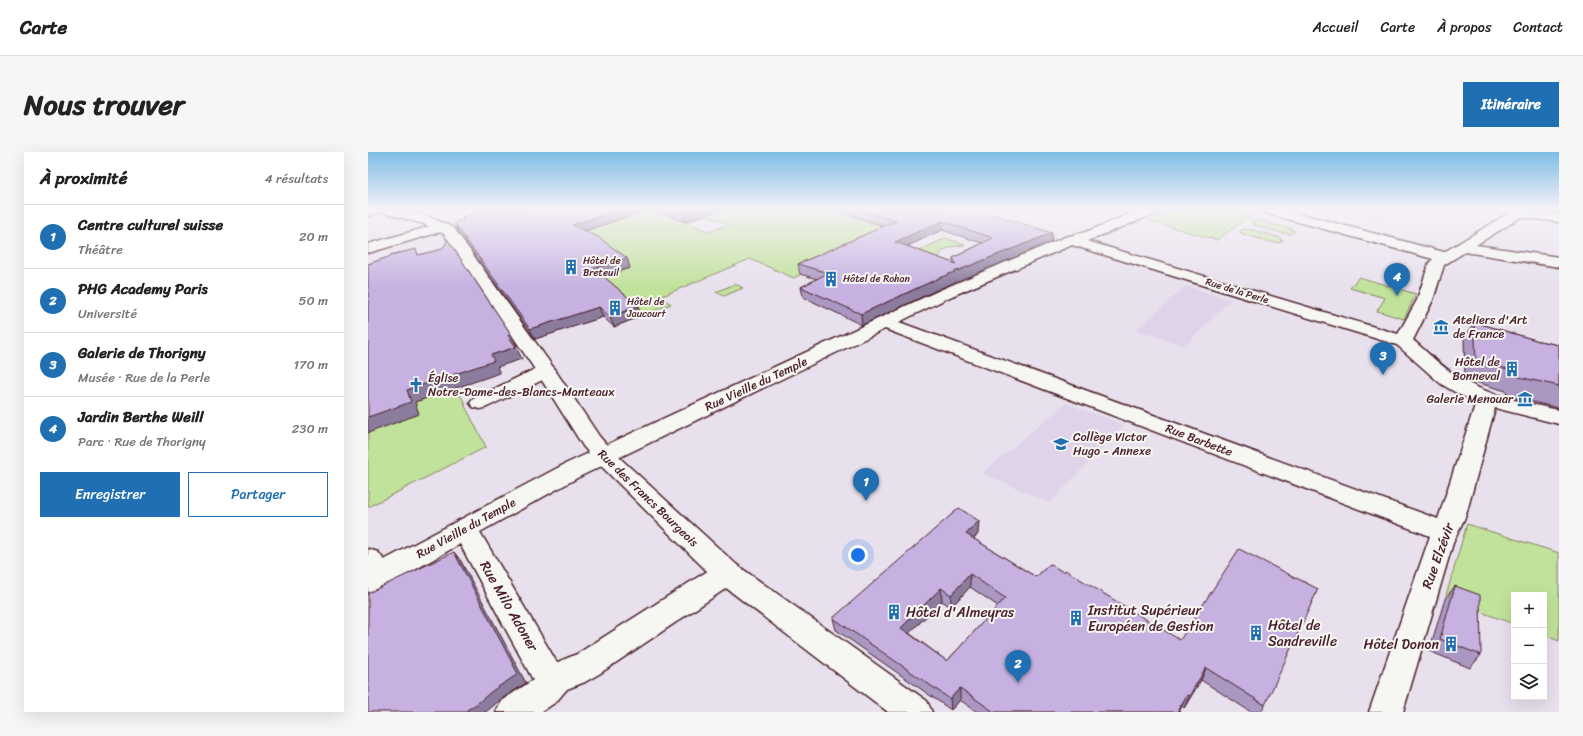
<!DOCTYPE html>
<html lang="fr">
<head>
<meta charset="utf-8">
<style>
	:root { --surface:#fff; --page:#f6f6f6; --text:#222; --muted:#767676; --line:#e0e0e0; --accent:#1f6fb2 }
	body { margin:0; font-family:Sriracha,sans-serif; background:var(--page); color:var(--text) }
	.controls { position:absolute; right:12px; bottom:12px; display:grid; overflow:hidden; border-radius:0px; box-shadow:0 4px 16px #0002 }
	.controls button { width:36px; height:36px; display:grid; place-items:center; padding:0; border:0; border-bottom:1px solid var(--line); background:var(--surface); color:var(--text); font:20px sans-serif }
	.you { position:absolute; left:490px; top:403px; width:14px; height:14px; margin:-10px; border:3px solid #fff; border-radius:50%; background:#1a73e8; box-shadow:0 0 0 6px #1a73e833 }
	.badge { display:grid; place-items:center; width:26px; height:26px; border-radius:50%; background:var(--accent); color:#fff; font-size:13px; font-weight:700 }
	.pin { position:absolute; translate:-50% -33px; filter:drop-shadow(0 1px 2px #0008) }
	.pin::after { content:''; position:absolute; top:21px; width:14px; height:12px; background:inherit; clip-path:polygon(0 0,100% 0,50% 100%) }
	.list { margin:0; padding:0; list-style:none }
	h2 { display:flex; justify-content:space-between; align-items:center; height:52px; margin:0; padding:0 16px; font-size:17px }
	h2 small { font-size:13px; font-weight:400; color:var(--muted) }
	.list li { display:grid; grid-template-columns:26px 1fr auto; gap:12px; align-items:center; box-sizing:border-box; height:64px; padding:0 16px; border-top:1px solid var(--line) }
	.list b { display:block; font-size:15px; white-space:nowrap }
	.list p { margin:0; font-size:13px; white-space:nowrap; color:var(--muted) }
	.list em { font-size:13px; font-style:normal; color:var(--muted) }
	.actions { display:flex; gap:8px; padding:12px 16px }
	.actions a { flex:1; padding:9px 0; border:1px solid var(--accent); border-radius:0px; text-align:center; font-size:14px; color:var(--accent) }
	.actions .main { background:var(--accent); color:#fff }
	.icon { flex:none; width:22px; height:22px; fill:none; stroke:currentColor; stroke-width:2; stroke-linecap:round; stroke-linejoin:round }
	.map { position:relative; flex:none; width:1191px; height:560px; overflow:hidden; border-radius:0px }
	header { display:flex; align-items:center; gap:24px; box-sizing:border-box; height:56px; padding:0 20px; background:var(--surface); border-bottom:1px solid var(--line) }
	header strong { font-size:19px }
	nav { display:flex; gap:22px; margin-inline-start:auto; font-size:14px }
	.intro { display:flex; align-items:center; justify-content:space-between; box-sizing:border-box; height:96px; padding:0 24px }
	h1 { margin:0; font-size:28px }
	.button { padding:10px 18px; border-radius:0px; background:var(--accent); color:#fff; font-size:14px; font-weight:700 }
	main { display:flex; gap:24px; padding:0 24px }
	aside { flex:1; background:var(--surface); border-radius:0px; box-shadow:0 4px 16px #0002 }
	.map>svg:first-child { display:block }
	.built { fill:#ded3e9 }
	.green { fill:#c1e29b; stroke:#868063 }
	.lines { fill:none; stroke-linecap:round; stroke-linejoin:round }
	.street-casing { stroke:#4a1f2b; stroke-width:3 }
	.secondary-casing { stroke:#4a1f2b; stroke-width:3 }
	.street { fill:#f6f6f2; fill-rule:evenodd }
	.secondary { fill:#f6f6f2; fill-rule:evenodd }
	.wall { fill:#aa98c2; stroke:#4a1f2b; fill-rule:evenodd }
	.shaded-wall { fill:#8b7c9e; stroke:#4a1f2b }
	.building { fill:#c6b1e1; stroke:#4a1f2b; fill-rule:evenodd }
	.labels { text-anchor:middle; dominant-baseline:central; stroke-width:4; stroke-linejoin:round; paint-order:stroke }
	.far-poi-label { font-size:10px; fill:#4a1f2b; stroke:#f6f6f2; text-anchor:start }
	.far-street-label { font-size:10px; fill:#4a1f2b; stroke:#f6f6f2 }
	.poi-label { font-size:12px; fill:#4a1f2b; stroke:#f6f6f2; text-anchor:start }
	.street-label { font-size:12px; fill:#4a1f2b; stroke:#f6f6f2 }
	.near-street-label { font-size:14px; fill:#4a1f2b; stroke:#f6f6f2 }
	.near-poi-label { font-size:14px; fill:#4a1f2b; stroke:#f6f6f2; text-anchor:start }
</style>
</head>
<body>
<header>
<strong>Carte</strong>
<nav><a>Accueil</a><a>Carte</a><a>À propos</a><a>Contact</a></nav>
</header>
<div class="intro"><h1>Nous trouver</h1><a class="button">Itinéraire</a></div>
<main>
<aside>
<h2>À proximité<small>4 résultats</small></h2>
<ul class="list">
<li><span class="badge">1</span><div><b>Centre culturel suisse</b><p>Théâtre</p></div><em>20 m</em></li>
<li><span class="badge">2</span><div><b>PHG Academy Paris</b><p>Université</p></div><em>50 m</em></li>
<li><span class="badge">3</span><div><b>Galerie de Thorigny</b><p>Musée · Rue de la Perle</p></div><em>170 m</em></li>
<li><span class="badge">4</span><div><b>Jardin Berthe Weill</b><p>Parc · Rue de Thorigny</p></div><em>230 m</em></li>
</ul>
<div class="actions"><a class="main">Enregistrer</a><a>Partager</a></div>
</aside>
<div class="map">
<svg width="1191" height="560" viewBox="0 0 1191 560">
	<rect width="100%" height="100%" fill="#e8e1ed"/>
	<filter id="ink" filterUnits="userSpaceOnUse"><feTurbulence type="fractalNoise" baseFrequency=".025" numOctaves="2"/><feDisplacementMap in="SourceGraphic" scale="8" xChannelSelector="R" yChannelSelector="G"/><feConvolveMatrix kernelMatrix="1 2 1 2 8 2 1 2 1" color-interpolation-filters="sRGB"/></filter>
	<g filter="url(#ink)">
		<g class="built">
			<path d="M966,57H1024L1026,58L1008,69Z"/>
			<path d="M818,134L863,148L817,194L768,178Z"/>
			<path d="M698,251L756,273L682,351L614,321Z"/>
		</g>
		<g class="green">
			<path d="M281,57H287L341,80L361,72L337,63L353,57H464L520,76L426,126L382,107L292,145L303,152L273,164L229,125L208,82Z"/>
			<path d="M810,57H888L890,58L849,88L781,69Z"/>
			<path d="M887,69H893L924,77L923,78L927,79L923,82L919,81L917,82L886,73L887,72L883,71Z"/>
			<path d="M875,77L879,78L881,77L913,86L912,88L915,89L912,91L907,90L906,91L874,82L875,81L871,80Z"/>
			<path d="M578,86L597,93C587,94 573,95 571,106L551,99Z"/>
			<path d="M991,125L1048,142L1036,167L1009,159L1017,146L982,136Z"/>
			<path d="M367,132L375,136L356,144L348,140Z"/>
			<path d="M87,236L98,252H96L118,295L0,355V280L47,250Z"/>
			<path d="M1099,372L1191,401V489L1176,483V443H1146V472L1077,447Z"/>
		</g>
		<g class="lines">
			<g class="street-casing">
				<g id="street">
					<path d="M0,57H15L14,60L0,64Z"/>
					<path d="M774,57H792L791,60L719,89L1030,182L1049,148L1061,111L1065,107L894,60L893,57H914L1076,100L1148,57H1163V58L1191,62V70L1153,65L1108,93L1191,105V115L1097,100L1076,113L1065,148L1045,188C1061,202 1076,217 1095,228C1124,245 1158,251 1191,258V272L1127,256L1098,363L1085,391L1035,560H1001L1062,384L517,177L211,325L112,380L188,509L190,510L209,502L349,413L359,410L369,413L373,421L369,429L231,522L217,530L199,537L188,550L173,560H128L133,549L165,528L92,392L22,432L0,441V397L10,400L16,408L195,313L572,138L697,85L718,80ZM704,93L1029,193L1073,232L1092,243L1108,250L1070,367L531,170L584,144Z"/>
					<path d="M74,71L79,72L81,75L79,78L0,101V92Z"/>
					<path d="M178,213L185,215L188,219L185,223L119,255L112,257L105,255L102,251L105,247L171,215Z"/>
				</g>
			</g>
			<g class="secondary-casing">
				<path id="secondary" d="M13,57C42,57 60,63 86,76L185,215L231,284L243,298L369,413L559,549L564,560H520L349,429L227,308L215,294L168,219L76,82L56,72L14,60Z"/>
			</g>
			<use href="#street" class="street"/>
			<use href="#secondary" class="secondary"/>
		</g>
		<g class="wall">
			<path d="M124,57H282L217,79L259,106L262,116L235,124L273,164L246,175L235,165L167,187L91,81L87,72L95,68L94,65Z"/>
			<path d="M284,57H352L317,70Z"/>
			<path d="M464,57H608L683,90L571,137L494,173L435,145L433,135L449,127L432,122L430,112L516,74ZM574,78L614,91L585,106V111L539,94Z"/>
			<path d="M1106,170L1171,189L1191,193V256L1139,244L1138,239L1097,227L1096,188Z"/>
			<path d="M610,382L606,387L668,425L682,412L897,553L893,560H883L833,528L816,556L814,554L811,560H609L592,548L583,558L468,478L465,466ZM602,435L630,454L579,509L541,481L574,449L583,455Z"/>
			<path d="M1087,434L1113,503L1102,516L1061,499L1077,447Z"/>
		</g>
		<g class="shaded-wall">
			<path d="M253,57H282L208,82L204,73Z"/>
			<path d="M327,57H352L317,70L314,62Z"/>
			<path d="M574,69V78L527,100V90Z"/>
			<path d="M684,81L683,90L571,137L494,173L493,162L571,126Z"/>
			<path d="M259,106L262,116L229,125L226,116Z"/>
			<path d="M270,154L273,164L246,175L242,165Z"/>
			<path d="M231,155L235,165L167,187L162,177Z"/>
			<path d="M143,182L149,194L146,195L140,183Z"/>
			<path d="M148,195L154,207L129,215L132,221L47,250L51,262L0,281V265L39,238L123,203Z"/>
			<path d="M611,369L610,382L598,394V382Z"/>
			<path d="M86,400L93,409L158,531L132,548L118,560H96L124,539Z"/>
			<path d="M602,422V435L583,455V443Z"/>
			<path d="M573,436L574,449L534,488L533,476Z"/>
			<path d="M838,516L833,528L816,556L821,544Z"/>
			<path d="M592,536V548L583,558L582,547Z"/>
			<path d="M819,543L811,560H809Z"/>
		</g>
		<g class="building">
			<path d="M124,57H253L204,73L230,85L259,106L226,116L270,154L242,165L231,155L162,177L87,72L88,70L96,68L94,65Z"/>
			<path d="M302,57H327L314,62Z"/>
			<path d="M490,57H608L684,81L571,126L493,162L433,135L460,121L430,112L528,69ZM574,69L625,86L585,106L588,112L527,90Z"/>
			<path d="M80,88L143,182L140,183L148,195L123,203L126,209L39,238L43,250L0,265V112L23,104L22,103L48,97L50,103L74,97Z"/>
			<path d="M1106,170L1171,189L1191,193V234L1151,225L1150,220L1108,208Z"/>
			<path d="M591,356L611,369L598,382L668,425L682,412L695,420L697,418L812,488L871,397L950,437L897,553L838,516L821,544L819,543L809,560H626L592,536L582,547L465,466ZM602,422L637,446L579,509L533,476L573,436L583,443Z"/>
			<path d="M86,400L150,522L124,539L110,551L96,560H0V441Z"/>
			<path d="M1087,434L1112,443L1113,503L1072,487Z"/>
		</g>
	</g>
	<linearGradient id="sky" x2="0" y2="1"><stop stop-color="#7ebde5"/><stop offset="0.42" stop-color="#f5f2f7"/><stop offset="1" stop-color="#f5f2f7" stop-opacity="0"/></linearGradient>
	<rect width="1191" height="136" fill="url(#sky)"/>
	<defs>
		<g id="building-bare" transform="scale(1.2)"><path d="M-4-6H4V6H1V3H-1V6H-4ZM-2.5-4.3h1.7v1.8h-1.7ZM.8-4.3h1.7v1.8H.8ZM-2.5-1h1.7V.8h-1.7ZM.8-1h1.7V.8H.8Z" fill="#1f6fb2" stroke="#f6f6f2" stroke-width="2.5" paint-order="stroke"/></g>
		<g id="museum-bare" transform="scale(1.2)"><path d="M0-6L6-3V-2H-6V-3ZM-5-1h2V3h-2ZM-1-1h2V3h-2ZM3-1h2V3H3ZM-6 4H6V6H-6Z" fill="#1f6fb2" stroke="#f6f6f2" stroke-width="2.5" paint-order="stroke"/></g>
		<g id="church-bare" transform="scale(1.2)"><path d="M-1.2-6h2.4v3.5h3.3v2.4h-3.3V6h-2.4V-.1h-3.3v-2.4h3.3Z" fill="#1f6fb2" stroke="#f6f6f2" stroke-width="2.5" paint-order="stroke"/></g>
		<g id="school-bare" transform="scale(1.2)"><path d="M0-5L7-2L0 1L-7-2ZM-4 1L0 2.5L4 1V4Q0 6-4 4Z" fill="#1f6fb2" stroke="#f6f6f2" stroke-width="2.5" paint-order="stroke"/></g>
	</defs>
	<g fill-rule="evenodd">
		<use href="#building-bare" x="203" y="115"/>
		<use href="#building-bare" x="463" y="127"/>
		<use href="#building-bare" x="247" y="156"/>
		<use href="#museum-bare" x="1073" y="175"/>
		<use href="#building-bare" x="1144" y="217"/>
		<use href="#church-bare" x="48" y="233"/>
		<use href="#museum-bare" x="1157" y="247"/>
		<use href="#school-bare" x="693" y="292"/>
		<use href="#building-bare" x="526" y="460"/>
		<use href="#building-bare" x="708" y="466"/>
		<use href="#building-bare" x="888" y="481"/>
		<use href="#building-bare" x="1083" y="492"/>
	</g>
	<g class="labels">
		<g class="far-poi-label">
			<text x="215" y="109">Hôtel de<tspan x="215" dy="12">Breteuil</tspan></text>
			<text x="475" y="127">Hôtel de Rohan</text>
			<text x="259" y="150">Hôtel de<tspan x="259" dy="12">Jaucourt</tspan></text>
		</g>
		<g class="far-street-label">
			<text transform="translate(869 139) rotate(17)">Rue de la Perle</text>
		</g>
		<g class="poi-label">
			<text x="1085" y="168">Ateliers d'Art<tspan x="1085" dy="14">de France</tspan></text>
			<text x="1132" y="210" text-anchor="end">Hôtel de<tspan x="1132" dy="14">Bonneval</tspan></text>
			<text x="60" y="226">Église<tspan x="60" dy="14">Notre-Dame-des-Blancs-Manteaux</tspan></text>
			<text x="1145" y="247" text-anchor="end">Galerie Menouar</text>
			<text x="705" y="285">Collège Victor<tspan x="705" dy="14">Hugo - Annexe</tspan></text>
		</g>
		<g class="street-label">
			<text transform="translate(388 232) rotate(-25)">Rue Vieille du Temple</text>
			<text transform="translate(831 288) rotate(21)">Rue Barbette</text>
			<text transform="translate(280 346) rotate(44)">Rue des Francs Bourgeois</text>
			<text transform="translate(98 376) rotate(-29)">Rue Vieille du Temple</text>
		</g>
		<g class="near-street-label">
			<text transform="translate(1070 404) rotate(-70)">Rue Elzévir</text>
			<text transform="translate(141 454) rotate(60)">Rue Milo Adoner</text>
		</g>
		<g class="near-poi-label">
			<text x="720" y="458">Institut Supérieur<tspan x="720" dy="16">Européen de Gestion</tspan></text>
			<text x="538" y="460">Hôtel d'Almeyras</text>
			<text x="900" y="473">Hôtel de<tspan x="900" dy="16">Sandreville</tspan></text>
			<text x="1071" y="492" text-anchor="end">Hôtel Donon</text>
		</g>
	</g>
</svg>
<div class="controls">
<button>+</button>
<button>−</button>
<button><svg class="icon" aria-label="layers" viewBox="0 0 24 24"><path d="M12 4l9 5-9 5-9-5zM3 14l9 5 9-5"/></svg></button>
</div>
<div class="you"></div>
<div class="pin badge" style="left:498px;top:349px">1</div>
<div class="pin badge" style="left:650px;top:531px">2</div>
<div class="pin badge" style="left:1015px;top:223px">3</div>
<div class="pin badge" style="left:1029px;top:144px">4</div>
</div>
</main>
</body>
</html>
